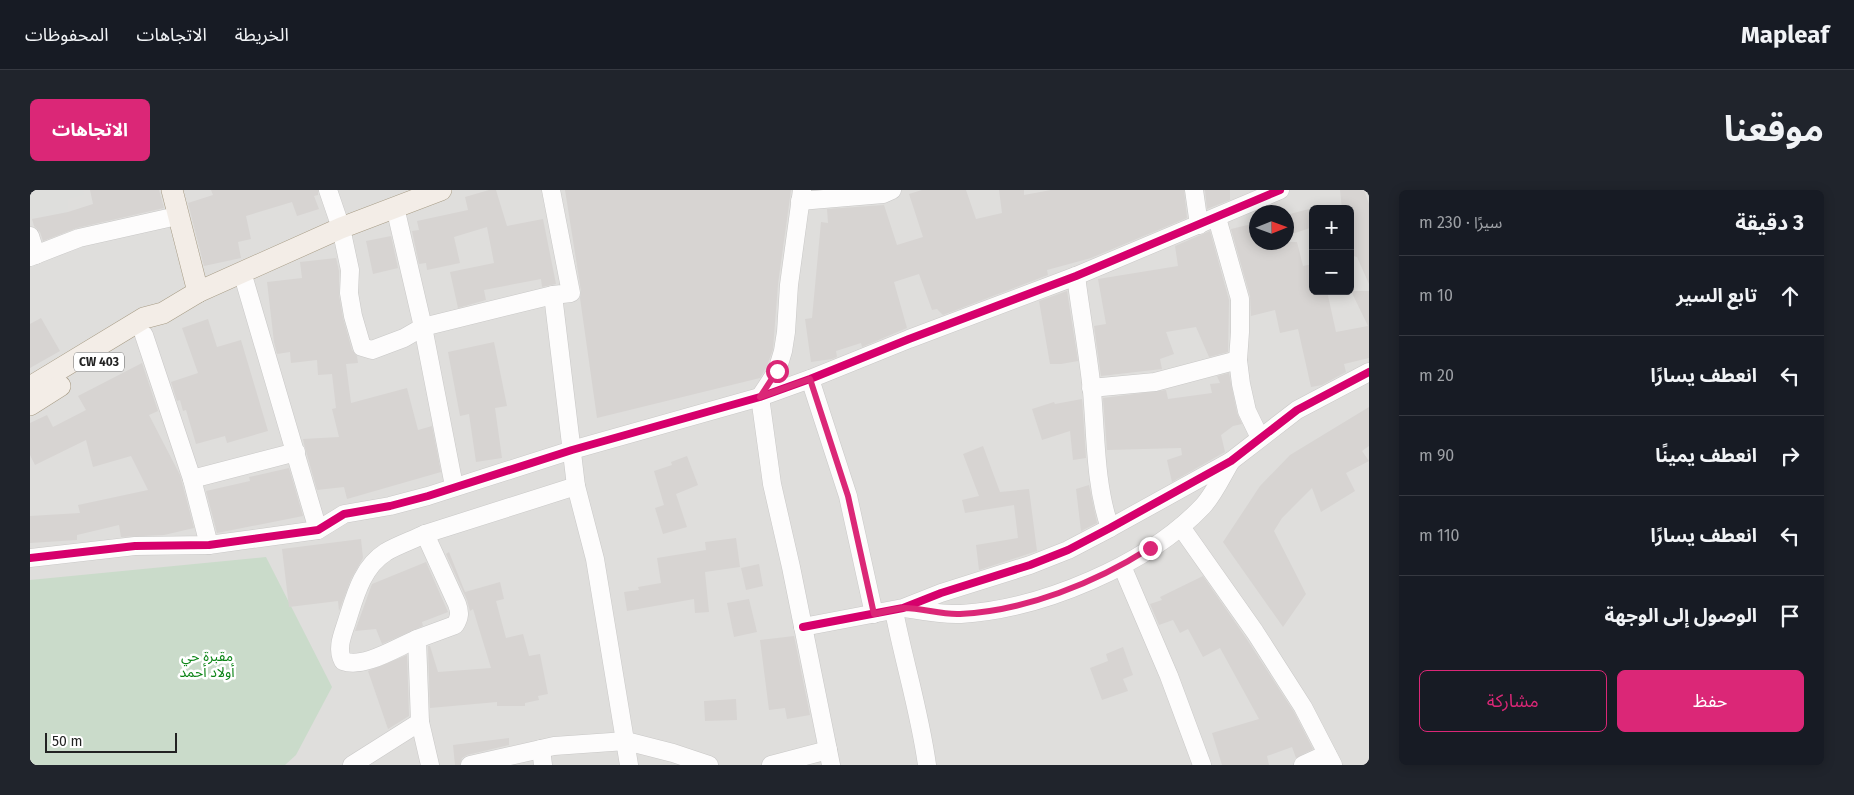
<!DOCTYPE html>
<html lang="ar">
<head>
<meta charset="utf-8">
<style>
	:root { --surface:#171b24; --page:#20242c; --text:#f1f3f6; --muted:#9ea1a6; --line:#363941; --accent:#db2777 }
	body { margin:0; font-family:"Fira Sans","Noto Sans Arabic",sans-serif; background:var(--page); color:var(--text); direction:rtl }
	.controls { position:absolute; right:15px; top:15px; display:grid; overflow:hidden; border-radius:8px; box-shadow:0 2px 12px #0003 }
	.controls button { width:45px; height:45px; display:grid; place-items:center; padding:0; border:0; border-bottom:1px solid var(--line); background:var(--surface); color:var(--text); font:25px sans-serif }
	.compass { position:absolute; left:1219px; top:15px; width:45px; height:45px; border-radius:50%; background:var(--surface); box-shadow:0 2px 12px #0003; rotate:89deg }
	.scale { position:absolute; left:15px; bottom:12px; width:132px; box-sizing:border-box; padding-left:5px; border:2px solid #222; border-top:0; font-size:14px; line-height:18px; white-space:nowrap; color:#222; -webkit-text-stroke:4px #fff; paint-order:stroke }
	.stop { position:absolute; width:15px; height:15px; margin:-11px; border:4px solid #db2777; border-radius:50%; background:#fff }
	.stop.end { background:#db2777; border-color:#fff; box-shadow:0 1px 5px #0008 }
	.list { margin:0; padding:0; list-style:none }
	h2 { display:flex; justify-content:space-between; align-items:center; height:65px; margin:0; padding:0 20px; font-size:21px }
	h2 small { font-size:16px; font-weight:400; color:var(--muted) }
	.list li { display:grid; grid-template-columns:32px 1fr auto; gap:15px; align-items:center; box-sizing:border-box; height:80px; padding:0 20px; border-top:1px solid var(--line) }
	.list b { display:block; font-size:19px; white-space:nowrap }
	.list em { font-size:16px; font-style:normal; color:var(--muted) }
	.actions { display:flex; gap:10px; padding:15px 20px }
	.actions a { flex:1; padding:11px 0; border:1px solid var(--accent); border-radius:8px; text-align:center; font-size:18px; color:var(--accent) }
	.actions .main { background:var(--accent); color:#fff }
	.icon { flex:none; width:28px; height:28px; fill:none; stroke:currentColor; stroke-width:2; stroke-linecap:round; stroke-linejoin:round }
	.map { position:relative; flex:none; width:1339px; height:575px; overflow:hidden; direction:ltr; border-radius:8px }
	header { display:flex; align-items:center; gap:30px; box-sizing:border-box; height:70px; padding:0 25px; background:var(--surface); border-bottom:1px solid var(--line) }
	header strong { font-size:24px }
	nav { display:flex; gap:28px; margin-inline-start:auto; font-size:18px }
	.intro { display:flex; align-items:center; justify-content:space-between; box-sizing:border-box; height:120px; padding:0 30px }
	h1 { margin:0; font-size:35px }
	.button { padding:12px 22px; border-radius:8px; background:var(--accent); color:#fff; font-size:18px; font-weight:700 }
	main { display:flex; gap:30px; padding:0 30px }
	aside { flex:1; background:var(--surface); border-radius:8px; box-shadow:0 2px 12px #0003 }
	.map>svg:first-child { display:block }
	.residential { fill:#dfdedc; fill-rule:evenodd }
	.religious { fill:#dededc }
	.cemetery { fill:#cadbca }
	.building { fill:#d7d4d2 }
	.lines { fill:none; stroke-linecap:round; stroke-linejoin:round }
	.minor-casing { stroke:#c9c8c7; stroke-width:19 }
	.major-casing { stroke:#a79c86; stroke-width:22 }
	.minor { stroke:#fdfcfc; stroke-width:18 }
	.major { stroke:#f3ede7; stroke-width:21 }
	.cycleway-casing { stroke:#fff; stroke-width:11 }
	.cycleway { stroke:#d6006c; stroke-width:8 }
	.route { stroke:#db2777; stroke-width:6 }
	.labels { text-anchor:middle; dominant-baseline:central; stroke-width:5; stroke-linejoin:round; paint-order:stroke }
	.shield { fill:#fff; stroke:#646464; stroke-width:1 }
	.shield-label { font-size:12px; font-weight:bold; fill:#222 }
	.park-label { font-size:14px; fill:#0c8416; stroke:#fff }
</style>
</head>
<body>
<header>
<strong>Mapleaf</strong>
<nav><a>الخريطة</a><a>الاتجاهات</a><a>المحفوظات</a></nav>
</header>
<div class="intro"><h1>موقعنا</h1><a class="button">الاتجاهات</a></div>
<main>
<aside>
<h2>3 دقيقة<small>سيرًا · 230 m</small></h2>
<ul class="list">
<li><svg class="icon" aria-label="ahead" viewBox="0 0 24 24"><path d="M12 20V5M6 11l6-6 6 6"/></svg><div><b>تابع السير</b></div><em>10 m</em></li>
<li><svg class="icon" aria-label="left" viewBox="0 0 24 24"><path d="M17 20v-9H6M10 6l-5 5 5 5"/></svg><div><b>انعطف يسارًا</b></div><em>20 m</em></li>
<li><svg class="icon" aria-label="right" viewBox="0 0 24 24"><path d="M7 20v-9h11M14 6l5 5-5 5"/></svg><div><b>انعطف يمينًا</b></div><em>90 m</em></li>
<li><svg class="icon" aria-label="left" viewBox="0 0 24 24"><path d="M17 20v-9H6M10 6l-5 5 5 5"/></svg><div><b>انعطف يسارًا</b></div><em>110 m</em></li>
<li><svg class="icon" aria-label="arrive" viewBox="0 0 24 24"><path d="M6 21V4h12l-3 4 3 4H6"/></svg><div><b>الوصول إلى الوجهة</b></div></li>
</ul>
<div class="actions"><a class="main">حفظ</a><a>مشاركة</a></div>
</aside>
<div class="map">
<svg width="1339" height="575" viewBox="0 0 1339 575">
	<rect width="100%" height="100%" fill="#f0eeeb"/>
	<path class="residential" d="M0,0H1339V575H0ZM1283,19H1320V101H1283ZM1226,22H1256V52H1226Z"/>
	<path class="religious" d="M0,0H53L54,5L38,9V22L2,29L0,24Z"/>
	<path class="cemetery" d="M236,367L302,497L266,565L255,575H0V390Z"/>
	<g class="building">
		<path d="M60,0H129L134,18L47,38L13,51L10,42L4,36L2,29L38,22L63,14Z"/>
		<path d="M181,0H288V5L284,6L289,19L267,26L262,12L216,26L221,49L208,52L211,68L174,76L158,13L183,5Z"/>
		<path d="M459,0H466L477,36L513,29L526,94L512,97L511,89L454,100L456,110L428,118L420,82L464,73L457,37L424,47L430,73L397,80L396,73L389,74L382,41L389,40L387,31L438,20L435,7Z"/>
		<path d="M535,0H761L748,94L743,159L737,176L730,188L567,228L550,108L551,101Z"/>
		<path d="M892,0H936L946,29L972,23L969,0H994V5L1021,0H1154L1157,28L1061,68L1017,80L1018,85L913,125L907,119L902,120L889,84L864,92L877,138L832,157L831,153L806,161L807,167L802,169L781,172L775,129L782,128L791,32L798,33L797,19L854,15L867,55L893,47L879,4Z"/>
		<path d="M1175,0H1200V10L1177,19Z"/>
		<path d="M1310,0H1334L1339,14V94L1327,67L1320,65V19H1312Z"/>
		<path d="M1279,19L1283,37L1256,46V25Z"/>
		<path d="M1226,33V52H1267L1273,76L1283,74V101H1297L1306,142L1338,136L1321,101H1339V168L1314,174L1316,182L1292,195L1281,197L1268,139L1250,143L1245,120L1221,126L1220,106L1201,39Z"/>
		<path d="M1180,41L1199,110L1198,162L1179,167L1166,137L1136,142L1144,164L1130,169L1132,179L1071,186L1064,136L1076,134L1068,89L1148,76L1145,56Z"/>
		<path d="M361,46L368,78L343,84L336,51Z"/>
		<path d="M306,68L309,81V105L313,128L322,160L327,166L328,173L316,174L321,213L377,198L388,240L402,236L411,282L317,309L314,297L287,300L274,254L273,249L309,247L302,219L306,218L302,184L288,185L287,170L261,173L260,162L247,164L244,152L237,92L272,88L270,72Z"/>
		<path d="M1037,101L1048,171L1031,174H1020L1009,111Z"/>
		<path d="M11,128L30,161L0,178V134Z"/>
		<path d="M178,129L187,157L211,150L238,241L197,253L195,246L166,254L156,220L153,221L150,210L147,211L141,192L168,183L152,138Z"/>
		<path d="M464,152L477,216L465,218L472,268L446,272L439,224L430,226L418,162Z"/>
		<path d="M112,173L128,221L119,225L150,285L164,338L134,345L91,347L89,335L47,345V350L0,353V326L50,323L48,315L118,300L101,266L63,277L56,250L5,275L0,265V233L17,225L23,237L56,220L48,206Z"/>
		<path d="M1199,183L1207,223L1212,234L1203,236L1191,245L1195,262L1142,292L1137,270L1152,265L1151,258L1077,260L1073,208L1136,200L1138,209L1182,203L1180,194L1190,193L1187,186Z"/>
		<path d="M1052,209L1056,268L1043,270L1040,241L1012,250L1002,219L1024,212L1025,214Z"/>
		<path d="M1339,217V256L1332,261L1339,271L1316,283L1325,301L1291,322L1282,298L1252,328L1244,341L1276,404L1253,437L1193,352L1230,296L1260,265Z"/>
		<path d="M953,256L970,302L999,299L1007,361L949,380L946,355L988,348L984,315L935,323L932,310L949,306L933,264Z"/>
		<path d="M657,266L668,295L646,304L657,337L633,344L625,318L634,315L624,281L642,275L641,272Z"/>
		<path d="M259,278L273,326L187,343L176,301L220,291L219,287Z"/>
		<path d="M1059,295L1067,333L1051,341L1046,299Z"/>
		<path d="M706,348L710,377L675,382L679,422L665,423L664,409L597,421L594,402L609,400L608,397L631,393L627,368L676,360L675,352Z"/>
		<path d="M331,349L333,368L321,389L309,421L308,411L259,417L252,359Z"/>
		<path d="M419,362L435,402L470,392L474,409L466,411L476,448L493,444L499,466L510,464L518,504L508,506L509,510L495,513V516H467V512L400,518L398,456H400L408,482L461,478L443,419L440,421L437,410L416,364Z"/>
		<path d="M396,372L418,422L392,432L393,436L352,454L346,439L325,441L342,394Z"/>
		<path d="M729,374L733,396L716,400L711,378Z"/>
		<path d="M1173,386L1216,448L1264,522L1283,559L1266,568L1262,557L1237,566L1239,575H1192L1182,543L1229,529L1190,458L1173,467L1158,439L1150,443L1143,430L1129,435L1120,414L1132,410L1130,407Z"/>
		<path d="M719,409L727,442L704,447L697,413Z"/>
		<path d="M764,446L780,525L757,529L755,518L739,520L730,450Z"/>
		<path d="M1093,457L1103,485L1093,489L1098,501L1072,510L1060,478L1078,471L1076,464Z"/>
		<path d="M377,465L379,526L358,539L338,481Z"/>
		<path d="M706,509L707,530L675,531L674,511Z"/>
		<path d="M479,548V555L437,565L432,568L430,575H425L423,555Z"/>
	</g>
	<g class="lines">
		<g class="minor-casing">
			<g id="minor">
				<path d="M298,0L311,38L320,80L319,103L323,126L332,157L342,160L374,148L393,137L523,105"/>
				<path d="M521,0L541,103L523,105L546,296L565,369L599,575"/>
				<path d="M772,0L759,95L756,142L753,161L747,181L730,207L742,294L761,377L801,575"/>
				<path d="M1164,0L1169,35"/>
				<path d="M770,11L853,4L862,0"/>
				<path d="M365,17L393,137L424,296"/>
				<path d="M1187,28L1210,109V142L1208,170L1211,194L1217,221L1230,248"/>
				<path d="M0,46L6,65"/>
				<path d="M0,67L49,48L147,26"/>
				<path d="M212,82L288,340"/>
				<path d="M1046,86C1051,125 1058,163 1062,201C1066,247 1065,295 1080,338"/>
				<path d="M114,145L162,289L179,355"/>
				<path d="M780,189L818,306L844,424"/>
				<path d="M1061,198L1125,192L1208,170"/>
				<path d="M162,289L266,262"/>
				<path d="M1151,337L1225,442L1273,517L1303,575"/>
				<path d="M0,368L105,356L179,355L288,340L314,324L360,316L398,306L542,260L730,207L780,189L879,149L1046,86L1250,0"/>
				<path d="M1092,376L1139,486L1172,575"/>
				<path d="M875,418C893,421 913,425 931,424C1012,419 1117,375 1173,316C1184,304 1192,286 1201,271"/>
				<path d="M864,421C874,472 890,523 897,575"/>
				<path d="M773,437L873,418L911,403L1000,375L1038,360L1080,338L1201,271L1267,220L1339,182"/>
				<path d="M387,449C367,457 334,479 313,471C306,458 313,444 317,431C325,406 332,377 356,362C368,355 383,350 395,344"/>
				<path d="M390,532L400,575"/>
				<path d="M511,559L513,575"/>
				<path d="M322,575L390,532L387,449L425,435C430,427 430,422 427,414L395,344L546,296"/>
				<path d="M440,575L524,556L596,551L643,563L679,575"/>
				<path d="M741,575L798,560"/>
				<path d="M1273,575L1297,564"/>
			</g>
		</g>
		<g class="major-casing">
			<g id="major">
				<path d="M168,102L311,38L411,0"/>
				<path d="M0,197L114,128L133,123L168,102L142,0"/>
				<path d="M0,215L30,196"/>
			</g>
		</g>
		<use href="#minor" class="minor"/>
		<use href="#major" class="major"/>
		<g class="cycleway-casing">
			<g id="cycleway">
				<path d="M0,368L105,356L179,355L288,340L314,324L360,316L398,306L542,260L730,207L780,189L879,149L1046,86L1250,0"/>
				<path d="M773,437L873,418L911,403L1000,375L1038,360L1080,338L1201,271L1267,220L1339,182"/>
			</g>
		</g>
		<use href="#cycleway" class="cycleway"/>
	</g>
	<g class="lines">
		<path class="route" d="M747,181L730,207L780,189L818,306L844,424C853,422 864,419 874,418C893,418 911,425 930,424C995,421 1065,393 1120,358"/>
	</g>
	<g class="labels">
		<rect class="shield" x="44" y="162.5" width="50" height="19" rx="4"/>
		<g class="shield-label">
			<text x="69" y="172">CW 403</text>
		</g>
		<g class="park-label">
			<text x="177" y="466">مقبرة حي<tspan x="177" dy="16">أولاد أحمد</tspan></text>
		</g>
	</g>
</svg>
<div class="controls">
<button>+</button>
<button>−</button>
</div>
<svg class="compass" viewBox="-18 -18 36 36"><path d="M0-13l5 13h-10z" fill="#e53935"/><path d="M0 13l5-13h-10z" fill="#9ea1a6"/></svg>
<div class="scale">50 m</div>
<div class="stop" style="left:747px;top:181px"></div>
<div class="stop end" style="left:1120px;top:358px"></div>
</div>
</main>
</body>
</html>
